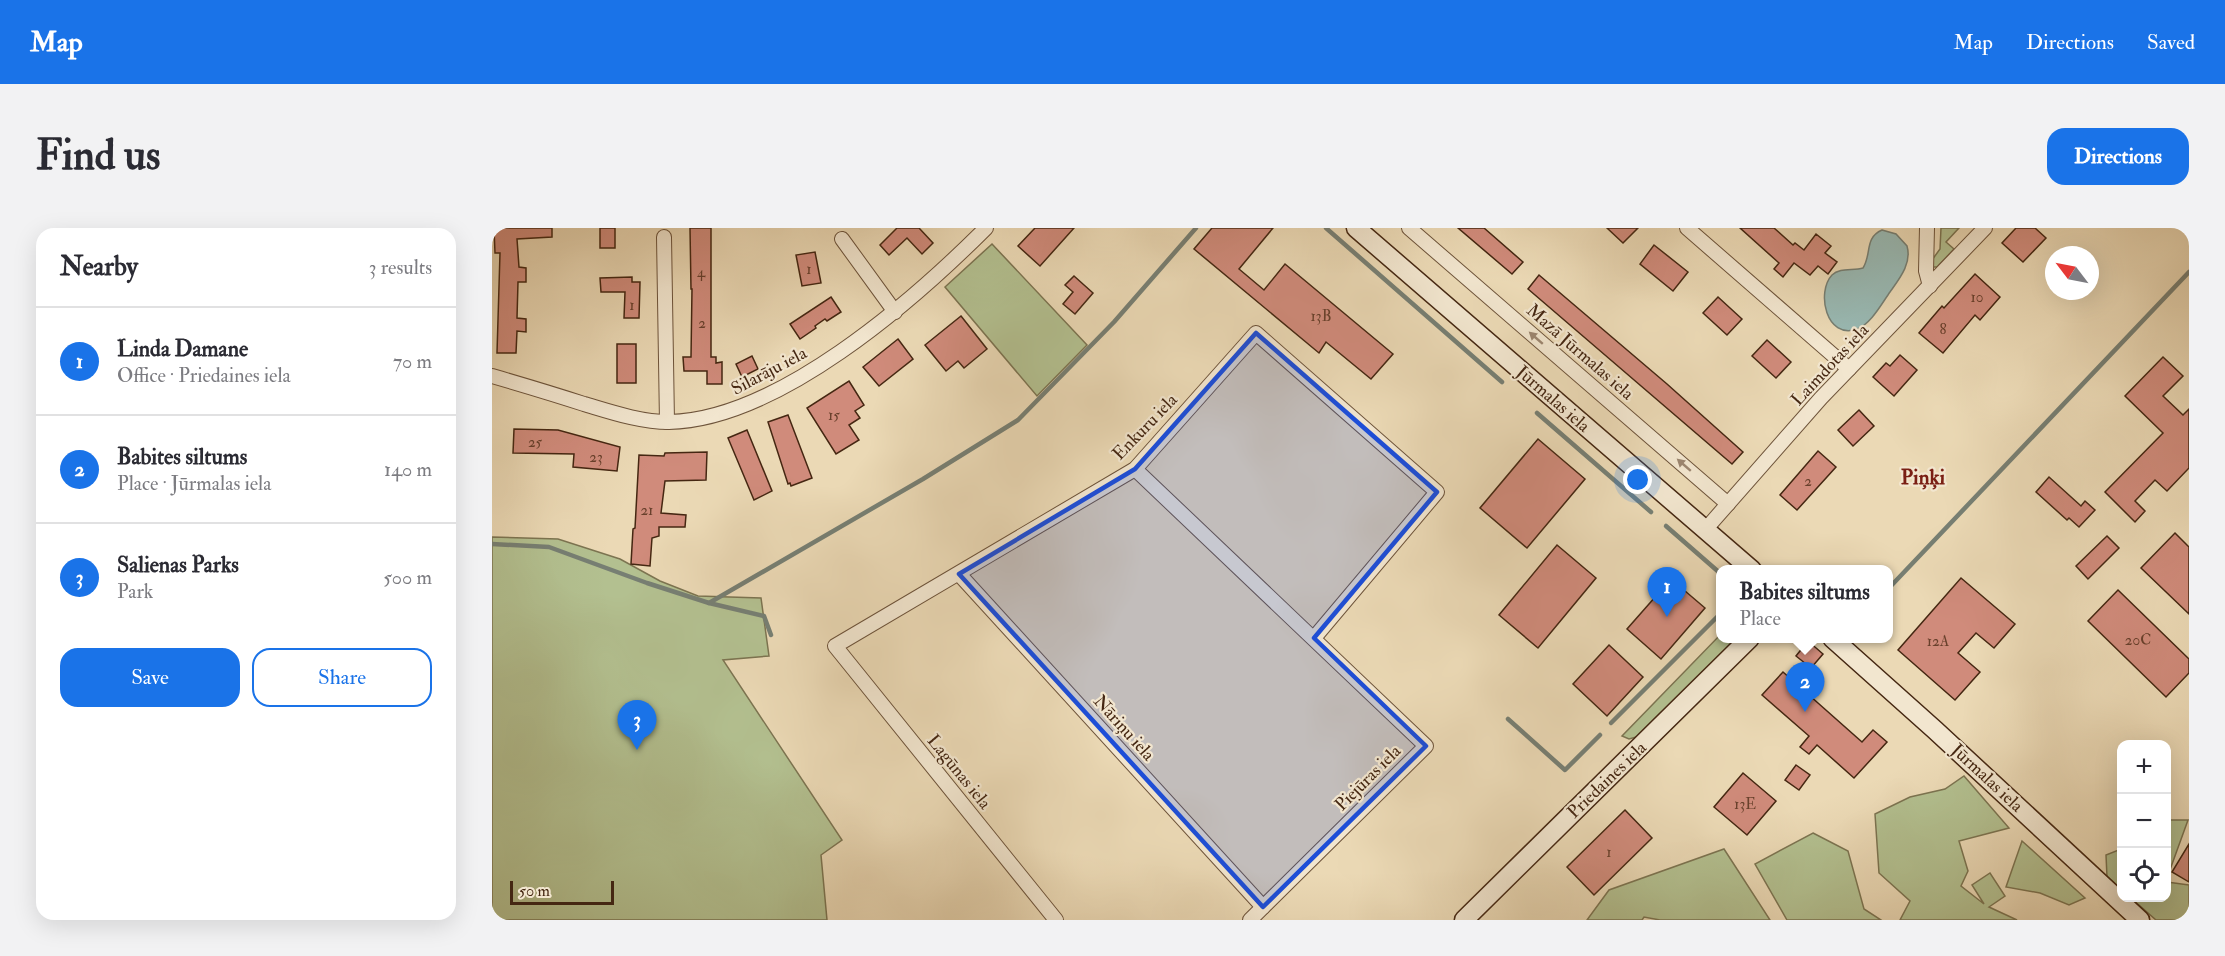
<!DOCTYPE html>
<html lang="en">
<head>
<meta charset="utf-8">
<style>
	:root { --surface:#fff; --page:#f2f2f3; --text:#2b2b33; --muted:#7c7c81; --line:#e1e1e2; --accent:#1a73e8 }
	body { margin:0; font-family:"IM FELL Double Pica",serif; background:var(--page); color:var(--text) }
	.controls { position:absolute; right:18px; bottom:18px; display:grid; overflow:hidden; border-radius:12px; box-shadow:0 6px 24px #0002 }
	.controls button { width:54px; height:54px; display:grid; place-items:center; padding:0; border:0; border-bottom:2px solid var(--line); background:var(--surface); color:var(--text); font:30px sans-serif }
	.compass { position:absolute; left:1553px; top:18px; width:54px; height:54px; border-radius:50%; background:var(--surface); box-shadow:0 6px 24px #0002; rotate:302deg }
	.scale { position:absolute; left:18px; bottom:15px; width:104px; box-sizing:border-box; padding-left:6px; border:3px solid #452712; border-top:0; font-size:16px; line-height:21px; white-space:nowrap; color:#452712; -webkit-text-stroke:4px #f2e6cf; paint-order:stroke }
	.you { position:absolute; left:1146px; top:252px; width:21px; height:21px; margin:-15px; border:4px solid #fff; border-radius:50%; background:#1a73e8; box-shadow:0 0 0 9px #1a73e833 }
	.badge { display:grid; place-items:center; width:39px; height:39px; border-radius:50%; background:var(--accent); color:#fff; font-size:20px; font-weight:700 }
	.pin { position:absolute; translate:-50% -50px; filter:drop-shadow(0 2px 3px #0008) }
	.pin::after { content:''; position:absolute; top:32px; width:21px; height:18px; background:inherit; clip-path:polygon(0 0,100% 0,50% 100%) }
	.popup { position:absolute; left:1224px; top:337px; width:177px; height:78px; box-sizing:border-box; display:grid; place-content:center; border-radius:12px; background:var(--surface); filter:drop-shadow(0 2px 4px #0005); font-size:20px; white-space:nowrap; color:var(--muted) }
	.popup b { font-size:22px; color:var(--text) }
	.popup::after { content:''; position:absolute; left:50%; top:100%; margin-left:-12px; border:12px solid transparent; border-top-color:var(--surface) }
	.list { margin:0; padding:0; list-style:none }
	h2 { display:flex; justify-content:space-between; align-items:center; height:78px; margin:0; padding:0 24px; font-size:26px }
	h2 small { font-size:20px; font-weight:400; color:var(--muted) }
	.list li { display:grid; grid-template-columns:39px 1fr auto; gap:18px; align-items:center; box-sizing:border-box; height:108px; padding:0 24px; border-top:2px solid var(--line) }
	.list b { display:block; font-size:22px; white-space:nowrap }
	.list p { margin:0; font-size:20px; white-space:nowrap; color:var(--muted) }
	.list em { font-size:20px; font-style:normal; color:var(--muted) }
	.actions { display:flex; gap:12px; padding:18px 24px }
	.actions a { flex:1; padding:14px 0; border:2px solid var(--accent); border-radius:18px; text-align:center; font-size:21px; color:var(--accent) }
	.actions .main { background:var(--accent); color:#fff }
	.icon { flex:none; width:33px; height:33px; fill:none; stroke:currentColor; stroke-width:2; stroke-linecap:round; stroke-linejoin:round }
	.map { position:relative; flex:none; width:1697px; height:692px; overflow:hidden; border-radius:18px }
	header { display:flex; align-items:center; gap:36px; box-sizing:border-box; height:84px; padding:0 30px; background:var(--accent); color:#fff }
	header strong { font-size:28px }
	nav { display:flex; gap:33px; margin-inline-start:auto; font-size:21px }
	.intro { display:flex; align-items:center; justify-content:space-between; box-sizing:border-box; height:144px; padding:0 36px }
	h1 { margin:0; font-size:42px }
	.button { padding:15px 27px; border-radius:18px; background:var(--accent); color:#fff; font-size:21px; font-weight:700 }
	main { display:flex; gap:36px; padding:0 36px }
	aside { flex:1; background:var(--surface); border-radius:18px; box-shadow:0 6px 24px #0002 }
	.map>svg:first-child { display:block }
	.green { fill:#b3c090; stroke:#7c7451; stroke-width:1.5 }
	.water { fill:#99b9b3; stroke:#777f73; stroke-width:1.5 }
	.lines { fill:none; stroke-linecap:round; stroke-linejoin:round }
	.stream { stroke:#777f73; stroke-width:4.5 }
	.building { fill:#d08b7b; stroke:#452712; stroke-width:1.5 }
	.street-casing { stroke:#6e543b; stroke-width:16 }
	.secondary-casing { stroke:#452712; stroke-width:21 }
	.street { stroke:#f2e6cf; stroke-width:14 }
	.secondary { stroke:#f2e6cf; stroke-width:18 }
	.oneway { fill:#9c8670 }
	.marked { fill:#1d4ed8; fill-opacity:0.2; stroke:#1d4ed8; stroke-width:4.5; stroke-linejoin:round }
	.labels { text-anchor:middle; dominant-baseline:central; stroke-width:4.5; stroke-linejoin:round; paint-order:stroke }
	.number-label { font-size:15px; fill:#68402c }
	.street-label { font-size:18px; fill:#452712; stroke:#f2e6cf }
	.quarter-label { font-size:21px; font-weight:bold; fill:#7a1f14; stroke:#f2e6cf }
</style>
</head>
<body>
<header>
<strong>Map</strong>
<nav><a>Map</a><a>Directions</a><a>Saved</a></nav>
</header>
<div class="intro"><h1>Find us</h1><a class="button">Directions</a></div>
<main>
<aside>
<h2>Nearby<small>3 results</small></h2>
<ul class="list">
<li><span class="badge">1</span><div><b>Linda Damane</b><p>Office · Priedaines iela</p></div><em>70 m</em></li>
<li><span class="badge">2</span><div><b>Babites siltums</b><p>Place · Jūrmalas iela</p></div><em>140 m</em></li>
<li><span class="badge">3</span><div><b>Salienas Parks</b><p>Park</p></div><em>500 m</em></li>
</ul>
<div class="actions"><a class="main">Save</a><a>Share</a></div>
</aside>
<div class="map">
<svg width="1697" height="692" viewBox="0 0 1697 692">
	<rect width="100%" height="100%" fill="#ebd9b5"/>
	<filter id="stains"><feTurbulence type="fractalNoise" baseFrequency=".00333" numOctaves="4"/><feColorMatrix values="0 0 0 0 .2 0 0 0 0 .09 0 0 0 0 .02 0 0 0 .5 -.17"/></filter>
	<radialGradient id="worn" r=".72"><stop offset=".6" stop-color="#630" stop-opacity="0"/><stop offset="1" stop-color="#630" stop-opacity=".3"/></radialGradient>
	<g class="green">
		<path d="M1449,0H1467L1454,14L1462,21L1445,39H1441L1440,32L1448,21Z"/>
		<path d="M500,16L595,117L545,168L453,59Z"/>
		<path d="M0,309L66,311L128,331L168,353L206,368L269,370L277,428L231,432L350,612L329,627L335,692H0Z"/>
		<path d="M1229,406V410L1244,411L1148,508L1137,511L1130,508Z"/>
		<path d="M1472,548L1517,600L1467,613L1476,643L1469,658L1492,676L1480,657L1498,645L1513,668L1497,679L1525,692H1408L1418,673L1387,645L1383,586L1418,569L1453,561Z"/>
		<path d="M1675,592H1696L1675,650L1674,592Z"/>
		<path d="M1321,605L1356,623L1372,681L1389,692H1295L1263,636Z"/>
		<path d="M1530,613L1593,670L1577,677L1548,665L1514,659Z"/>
		<path d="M1232,621L1278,692H1168L1152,689L1150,692H1095L1117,662Z"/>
		<path d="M1629,621V661L1615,649L1614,627Z"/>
		<path d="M1675,654L1697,657V692H1664L1639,670H1674Z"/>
	</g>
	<path class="water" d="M1390,2L1404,6L1415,18C1420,35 1408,50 1398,64C1390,75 1379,96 1365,101C1334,112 1324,64 1340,47C1348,39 1361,43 1371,40C1380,26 1372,10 1390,2Z"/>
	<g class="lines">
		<g class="stream">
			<path d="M834,0L1010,154"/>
			<path d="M1045,185L1159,284"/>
			<path d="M1174,298L1229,346"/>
			<path d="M0,316L57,319L155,355L217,375L272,388L279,407"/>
			<path d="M1397,360L1697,44"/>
			<path d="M217,375L431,251L526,192L622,94L704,0"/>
			<path d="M1016,491L1073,542L1108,507"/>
			<path d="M1119,495L1229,385"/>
		</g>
	</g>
	<g class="building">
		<path d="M2,0H60V9L25,11L27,39L34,40V54H26L25,90L34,91V104L25,103L24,125H5L8,25H3Z"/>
		<rect x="108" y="0" width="15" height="20"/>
		<path d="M198,0H219V129H224V135L230,134V156H215V143H192L191,129H199L200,61H199Z"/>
		<path d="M405,0H427L441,15L430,26L415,10L397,27L388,17Z"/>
		<path d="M543,0H582L548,38L526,18Z"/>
		<path d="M720,0H781L747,41L772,62L793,36L901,126L879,151L834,114L827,125L702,21Z"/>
		<path d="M966,0H992L1031,34L1020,46Z"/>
		<path d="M1115,0H1146L1131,15Z"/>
		<path d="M1248,0H1282L1301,17L1303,15L1312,22L1324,6L1339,18L1333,25L1345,34L1336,46L1326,38L1318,47L1302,35L1291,49L1282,41L1287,35Z"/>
		<path d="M1524,0H1543L1554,10L1531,34L1510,15Z"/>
		<path d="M1162,17L1196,44L1181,63L1148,36Z"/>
		<path d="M323,24L329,55L310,58L304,27Z"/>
		<path d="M1483,46L1508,69L1488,92L1483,87L1451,125L1427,105L1450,78L1452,80Z"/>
		<path d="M1047,47L1175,156L1251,224L1240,236L1036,61Z"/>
		<path d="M582,48L601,65L583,86L571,76L581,64L573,57Z"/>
		<path d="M140,49V54H148L147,90H132L133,64H109L108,50Z"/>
		<path d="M339,69L349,84L335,93L333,91L323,98L324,100L308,111L298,96Z"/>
		<path d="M1226,69L1250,91L1235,107L1211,85Z"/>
		<path d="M469,88L495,121L472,140L466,133L454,143L433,117Z"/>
		<path d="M406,111L421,131L387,158L371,139Z"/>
		<path d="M1275,112L1299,134L1284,150L1260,128Z"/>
		<rect x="125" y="116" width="19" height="39"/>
		<path d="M1408,127L1425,142L1402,168L1381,149L1394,135L1398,138Z"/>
		<path d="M260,128L266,141L250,149L244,136Z"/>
		<path d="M1671,129L1691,148L1671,168L1691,187L1697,181V240L1675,263L1663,252L1643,273L1653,283L1643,294L1613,264L1671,205L1633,168Z"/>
		<path d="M357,153L372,177L363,183L368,190L357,197L367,212L344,226L315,180Z"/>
		<path d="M1367,182L1382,198L1361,218L1346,202Z"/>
		<path d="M296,187L320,250L299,258L298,255L296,256L276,194Z"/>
		<path d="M22,201L66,202L128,219L125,243L81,239L82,226L21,225Z"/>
		<path d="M255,202L280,263L262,272L236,210Z"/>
		<path d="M1046,211L1093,251L1035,320L988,280Z"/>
		<path d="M1326,223L1344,239L1305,282L1288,267Z"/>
		<path d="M215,224L214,252L173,253L169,285L194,287L193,299H167V308L160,310L158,338L139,336L141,301L143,300L147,227L172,228L173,225Z"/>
		<path d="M1557,249L1589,278L1593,273L1603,282L1587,299L1577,290L1575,292L1544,264Z"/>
		<path d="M1683,305L1697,319V386L1649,340Z"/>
		<path d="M1615,308L1627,320L1596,351L1584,338Z"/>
		<path d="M1065,317L1104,350L1046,420L1007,387Z"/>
		<path d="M1469,350L1523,396L1502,420L1484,405L1466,425L1488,444L1463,472L1406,422Z"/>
		<path d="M1179,351L1213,380L1169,431L1135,401Z"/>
		<path d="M1626,362L1697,431V445L1674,469L1596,393Z"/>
		<path d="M1316,413L1331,426L1319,440L1304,428Z"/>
		<path d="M1117,417L1151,449L1115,488L1081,456Z"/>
		<path d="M1291,444L1370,514L1381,502L1395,514L1362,550L1325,517L1317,526L1308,519L1317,508L1270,467Z"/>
		<path d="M1304,537L1318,547L1307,562L1293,552Z"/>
		<path d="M1251,545L1284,573L1255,607L1222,579Z"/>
		<path d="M1133,582L1160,610L1102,667L1075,639Z"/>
		<path d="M1697,616V654L1680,644Z"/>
	</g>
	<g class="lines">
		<g class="street-casing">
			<g id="street">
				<path d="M917,0L1236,276"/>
				<path d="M1195,0L1357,141"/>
				<path d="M1435,0L1434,43L1438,58"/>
				<path d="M172,9L175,194"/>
				<path d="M350,11L403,84"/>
				<path d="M0,148C31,157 61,166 92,176C119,184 148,194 177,194C285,192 420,74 494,0"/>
				<path d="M643,241L934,518L758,692"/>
				<path d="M1213,302L1329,170L1493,0"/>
				<path d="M467,346L771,679"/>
				<path d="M564,692L343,418L643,241L764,105L945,264L822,410"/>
			</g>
		</g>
		<g class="secondary-casing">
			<g id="secondary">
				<path d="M864,0L1260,342"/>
				<path d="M1340,410L1443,502L1648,692"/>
				<path d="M972,692L1258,410"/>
			</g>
		</g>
		<use href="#street" class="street"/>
		<use href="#secondary" class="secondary"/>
	</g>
	<defs><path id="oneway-solid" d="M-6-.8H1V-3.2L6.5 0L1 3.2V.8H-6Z" transform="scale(1.5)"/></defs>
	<g class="oneway">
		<use href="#oneway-solid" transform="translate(1044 110) rotate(-139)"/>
		<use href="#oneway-solid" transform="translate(1192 237) rotate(-139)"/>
	</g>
	<path class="marked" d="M764,105L945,264L822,410L934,518L771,679L467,346L643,241Z"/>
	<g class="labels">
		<g class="number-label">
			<text x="317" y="41">1</text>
			<text x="209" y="44">4</text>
			<text x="1485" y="69">10</text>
			<text x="140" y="77">1</text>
			<text x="829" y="88">13B</text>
			<text x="210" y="95">2</text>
			<text x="1451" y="101">8</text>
			<text x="342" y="187">15</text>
			<text x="43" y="214">25</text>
			<text x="104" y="229">23</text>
			<text x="1316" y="253">2</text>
			<text x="155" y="282">21</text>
			<text x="1646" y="412">20C</text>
			<text x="1446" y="413">12A</text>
			<text x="1253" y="576">13E</text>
			<text x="1117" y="624">1</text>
		</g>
		<g class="street-label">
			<text transform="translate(1088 124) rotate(41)">Mazā Jūrmalas iela</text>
			<text transform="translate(1338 137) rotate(-47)">Laimdotas iela</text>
			<text transform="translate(277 143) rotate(-28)">Silarāju iela</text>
			<text transform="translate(1061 171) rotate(41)">Jūrmalas iela</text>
			<text transform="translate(653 199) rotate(-46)">Enkuru iela</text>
			<text transform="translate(632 500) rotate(48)">Nāriņu iela</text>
			<text transform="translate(467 544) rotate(51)">Lagūnas iela</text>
			<text transform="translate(876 550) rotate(-45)">Piejūras iela</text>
			<text transform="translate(1495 550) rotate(43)">Jūrmalas iela</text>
			<text transform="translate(1115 552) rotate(-44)">Priedaines iela</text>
		</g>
		<g class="quarter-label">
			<text x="1431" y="249">Piņķi</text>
		</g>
	</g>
	<rect width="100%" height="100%" filter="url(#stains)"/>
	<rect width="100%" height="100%" fill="url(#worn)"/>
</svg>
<div class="controls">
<button>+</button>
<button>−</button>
<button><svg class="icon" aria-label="locate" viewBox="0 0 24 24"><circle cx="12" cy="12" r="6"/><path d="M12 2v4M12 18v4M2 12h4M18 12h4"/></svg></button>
</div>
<svg class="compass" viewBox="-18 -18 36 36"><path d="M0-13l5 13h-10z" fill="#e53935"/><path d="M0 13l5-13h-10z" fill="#7c7c81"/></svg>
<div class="scale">50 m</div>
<div class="you"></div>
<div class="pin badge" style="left:1175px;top:389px">1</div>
<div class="pin badge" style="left:1313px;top:484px">2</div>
<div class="popup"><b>Babites siltums</b>Place</div>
<div class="pin badge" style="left:145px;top:522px">3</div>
</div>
</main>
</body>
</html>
